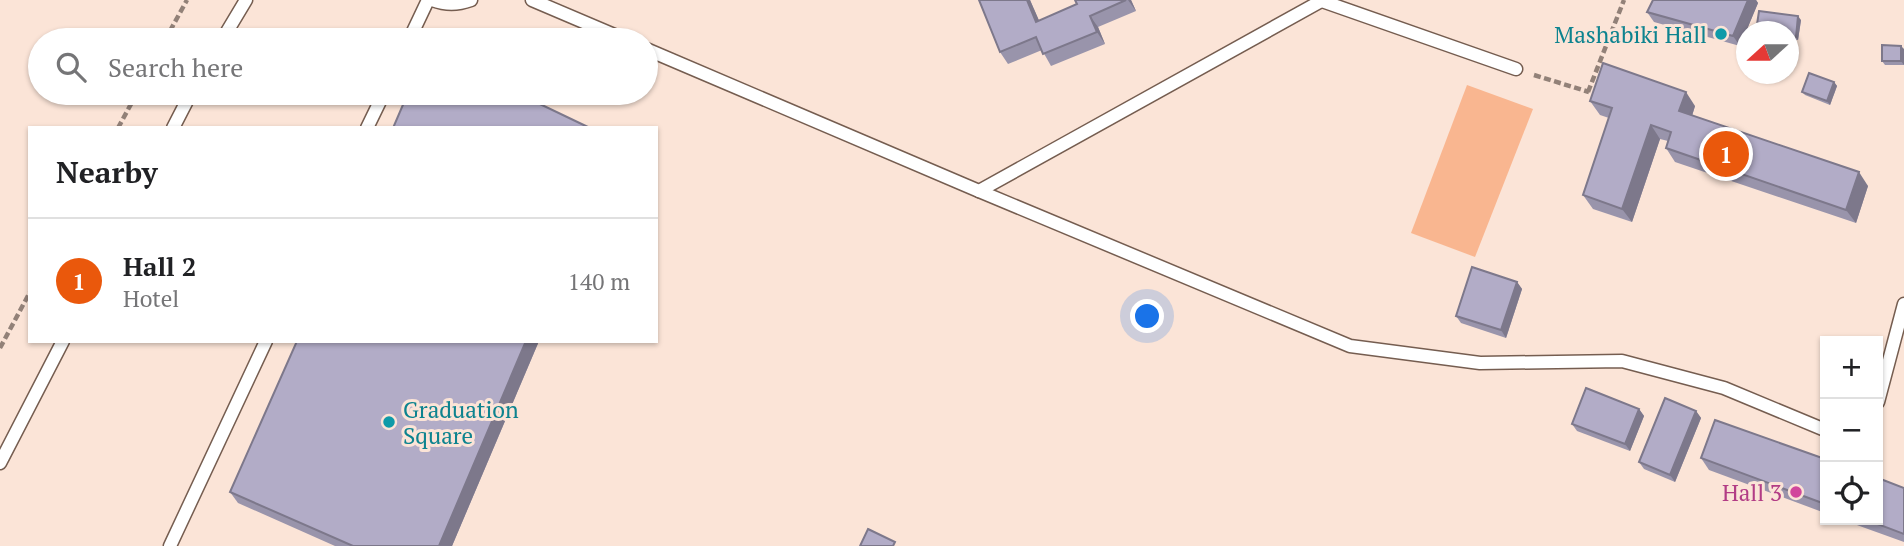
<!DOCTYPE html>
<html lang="en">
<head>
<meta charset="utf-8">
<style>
	:root { --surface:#fff; --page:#f6f6f6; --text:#202124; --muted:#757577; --line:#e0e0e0; --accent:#ea580c }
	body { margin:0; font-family:"PT Serif",serif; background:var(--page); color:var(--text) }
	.controls { position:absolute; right:21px; bottom:21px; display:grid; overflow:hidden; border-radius:0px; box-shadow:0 2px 5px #0004 }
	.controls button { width:63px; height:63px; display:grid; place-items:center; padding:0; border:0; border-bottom:2px solid var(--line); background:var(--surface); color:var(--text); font:35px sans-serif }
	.compass { position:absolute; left:1736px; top:21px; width:63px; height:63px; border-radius:50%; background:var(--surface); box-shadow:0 2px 5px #0004; rotate:249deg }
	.you { position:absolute; left:1148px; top:317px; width:24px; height:24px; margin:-18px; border:5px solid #fff; border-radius:50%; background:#1a73e8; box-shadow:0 0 0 10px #1a73e833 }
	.badge { display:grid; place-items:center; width:46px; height:46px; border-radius:50%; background:var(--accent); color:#fff; font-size:23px; font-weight:700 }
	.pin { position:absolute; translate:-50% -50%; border:4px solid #fff; box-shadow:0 2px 7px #0006 }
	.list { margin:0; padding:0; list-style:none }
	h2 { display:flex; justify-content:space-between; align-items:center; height:91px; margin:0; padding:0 28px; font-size:30px }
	h2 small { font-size:23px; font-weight:400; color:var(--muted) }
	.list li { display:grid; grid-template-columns:46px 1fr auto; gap:21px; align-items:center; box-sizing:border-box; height:126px; padding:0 28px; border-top:2px solid var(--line) }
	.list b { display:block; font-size:26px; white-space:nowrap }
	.list p { margin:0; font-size:23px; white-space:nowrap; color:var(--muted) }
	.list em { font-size:23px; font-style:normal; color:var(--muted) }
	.icon { flex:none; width:38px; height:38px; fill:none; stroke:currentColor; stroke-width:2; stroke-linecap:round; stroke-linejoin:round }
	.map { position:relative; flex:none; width:1904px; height:546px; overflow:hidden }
	.search { position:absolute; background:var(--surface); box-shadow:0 2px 5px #0004; left:28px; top:28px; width:630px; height:77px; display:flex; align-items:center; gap:18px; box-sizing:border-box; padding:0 24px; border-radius:38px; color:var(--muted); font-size:26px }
	.panel { position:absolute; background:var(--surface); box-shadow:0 2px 5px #0004; left:28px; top:126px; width:630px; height:217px; border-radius:0px }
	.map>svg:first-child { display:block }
	.green { fill:#f9b690 }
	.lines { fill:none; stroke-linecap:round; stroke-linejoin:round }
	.service-casing { stroke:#755d50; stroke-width:15 }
	.path { stroke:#928178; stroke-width:4.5; stroke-dasharray:7 3.5; stroke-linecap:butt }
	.service { stroke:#fff; stroke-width:12 }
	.wall { fill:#9994ab }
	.shaded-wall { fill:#7d788b }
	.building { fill:#b2acc7; stroke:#7d788b; stroke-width:2 }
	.culture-dot { fill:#0f9aa8; stroke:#fbe4d7; stroke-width:2.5 }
	.hotel-dot { fill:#d1479c; stroke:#fbe4d7; stroke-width:2.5 }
	.labels { text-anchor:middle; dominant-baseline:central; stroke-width:6; stroke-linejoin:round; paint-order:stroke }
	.culture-label { font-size:23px; fill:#0d838f; stroke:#fbe4d7; text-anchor:end }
	.hotel-label { font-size:23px; fill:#b23c85; stroke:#fbe4d7; text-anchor:end }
</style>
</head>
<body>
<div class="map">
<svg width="1904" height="546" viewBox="0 0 1904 546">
	<rect width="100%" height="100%" fill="#fbe4d7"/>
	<path class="green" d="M1467,85L1533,109L1475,257L1411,233Z"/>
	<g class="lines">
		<g class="service-casing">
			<g id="service">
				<path d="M432,0C446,5 457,5 471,0"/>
				<path d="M532,0L626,40"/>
				<path d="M1322,1L1516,69"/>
				<path d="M222,40L246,0"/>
				<path d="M409,40L428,0"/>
				<path d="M646,49L979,191L1323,0"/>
				<path d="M173,128L191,93"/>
				<path d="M367,128L384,93"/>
				<path d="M979,191L1350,346L1480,363L1622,361L1724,388L1825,430"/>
				<path d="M1878,402L1904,304"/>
				<path d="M0,463L63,341"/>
				<path d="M170,546L266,341"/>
			</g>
		</g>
		<g class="path">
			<path d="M165,40L187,0"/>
			<path d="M1534,75L1589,92"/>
			<path d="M1588,92L1624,0"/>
			<path d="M118,128L137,93"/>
			<path d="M0,348L30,292"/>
		</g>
		<use href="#service" class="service"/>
	</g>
	<g class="wall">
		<path d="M979,0H1030L1039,21L1077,4L1075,0H1131L1136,11L1098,27L1105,44L1051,66L1042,50L1008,64L1000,52Z"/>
		<path d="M1653,0H1756L1758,3L1740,46L1654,22L1647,12Z"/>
		<path d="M1801,20L1798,40L1788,39V32Z"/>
		<path d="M1904,49V65H1885L1882,61Z"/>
		<path d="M1834,82L1837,86L1830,105L1805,95L1802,92Z"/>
		<path d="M1590,101L1695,106L1692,116L1868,186L1856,223L1675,162L1666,148L1668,141L1660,139L1632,222L1593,209L1583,195L1609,118L1600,115Z"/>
		<path d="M1517,282L1522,289L1506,338L1461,323L1456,316Z"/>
		<path d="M297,341H539L452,546H335L238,503L230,492Z"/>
		<path d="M1639,409L1644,416L1630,451L1577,431L1572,424Z"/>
		<path d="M1696,411L1701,418L1675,482L1644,469L1639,462Z"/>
		<path d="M1701,458L1825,459V513L1709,470Z"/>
		<path d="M1904,488V542L1843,520H1878Z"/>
	</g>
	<g class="shaded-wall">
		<path d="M1027,0H1030L1045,34L1036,22Z"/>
		<path d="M1128,0H1131L1136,11Z"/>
		<path d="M1748,0H1756L1758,3L1740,46L1733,36Z"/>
		<path d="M1090,16L1098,27L1105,44L1097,32Z"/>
		<path d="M1798,16L1801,20L1798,40L1796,37Z"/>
		<path d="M1901,46L1904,49V65L1901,61Z"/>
		<path d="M1834,82L1837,86L1830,105L1827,101Z"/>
		<path d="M1686,92L1695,106L1689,125L1679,111Z"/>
		<path d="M1651,125L1660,139L1632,222L1622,209Z"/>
		<path d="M1859,172L1868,186L1856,223L1846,210Z"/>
		<path d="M1517,282L1522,289L1506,338L1501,330Z"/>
		<path d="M526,341H539L452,546H439Z"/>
		<path d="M1639,409L1644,416L1630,451L1625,444Z"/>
		<path d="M1696,411L1701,418L1675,482L1670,475Z"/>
	</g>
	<g class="building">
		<path d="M979,0H1027L1036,22L1077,4L1075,0H1126L1090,16L1097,32L1043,54L1036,37L1000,52Z"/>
		<path d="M1653,0H1748L1733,36L1647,12Z"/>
		<path d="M1759,11L1798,16L1796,37L1788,36V32L1756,31Z"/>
		<path d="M1882,45L1901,46V61H1882Z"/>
		<path d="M1603,63L1686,92L1679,111L1859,172L1846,210L1666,148L1671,132L1651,125L1622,209L1583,195L1612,108L1590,101Z"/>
		<path d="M1809,73L1834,82L1827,101L1802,92Z"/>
		<path d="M408,93H517L590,128H393Z"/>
		<path d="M1472,267L1517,282L1501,330L1456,316Z"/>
		<path d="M297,341H526L439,546H353L230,492Z"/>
		<path d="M1586,388L1639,409L1625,444L1572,424Z"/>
		<path d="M1665,398L1696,411L1670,475L1639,462Z"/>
		<path d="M1715,420L1825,459V504L1701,458Z"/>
		<path d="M1878,478L1904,488V534L1867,520H1878Z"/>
		<path d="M868,529L895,542L893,546H860Z"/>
	</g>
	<g class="culture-dot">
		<circle cx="1721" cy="34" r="7"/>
		<circle cx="389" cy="422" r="7"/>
	</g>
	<circle class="hotel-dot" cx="1796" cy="492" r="7"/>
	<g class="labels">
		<g class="culture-label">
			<text x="1707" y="34">Mashabiki Hall</text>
			<text x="403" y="409" text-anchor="start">Graduation<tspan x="403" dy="26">Square</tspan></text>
		</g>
		<g class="hotel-label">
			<text x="1782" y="492">Hall 3</text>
		</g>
	</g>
</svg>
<div class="controls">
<button>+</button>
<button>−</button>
<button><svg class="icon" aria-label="locate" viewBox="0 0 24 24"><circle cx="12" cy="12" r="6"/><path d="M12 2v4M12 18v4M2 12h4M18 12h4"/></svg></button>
</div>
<svg class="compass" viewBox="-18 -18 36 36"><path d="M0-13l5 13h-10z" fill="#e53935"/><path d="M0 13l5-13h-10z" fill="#757577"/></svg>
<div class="you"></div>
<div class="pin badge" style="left:1726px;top:154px">1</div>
<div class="search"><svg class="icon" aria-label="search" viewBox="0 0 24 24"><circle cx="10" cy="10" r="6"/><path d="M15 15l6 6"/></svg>Search here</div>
<section class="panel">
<h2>Nearby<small></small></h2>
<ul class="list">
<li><span class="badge">1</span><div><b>Hall 2</b><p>Hotel</p></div><em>140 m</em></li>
</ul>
</section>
</div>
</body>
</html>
